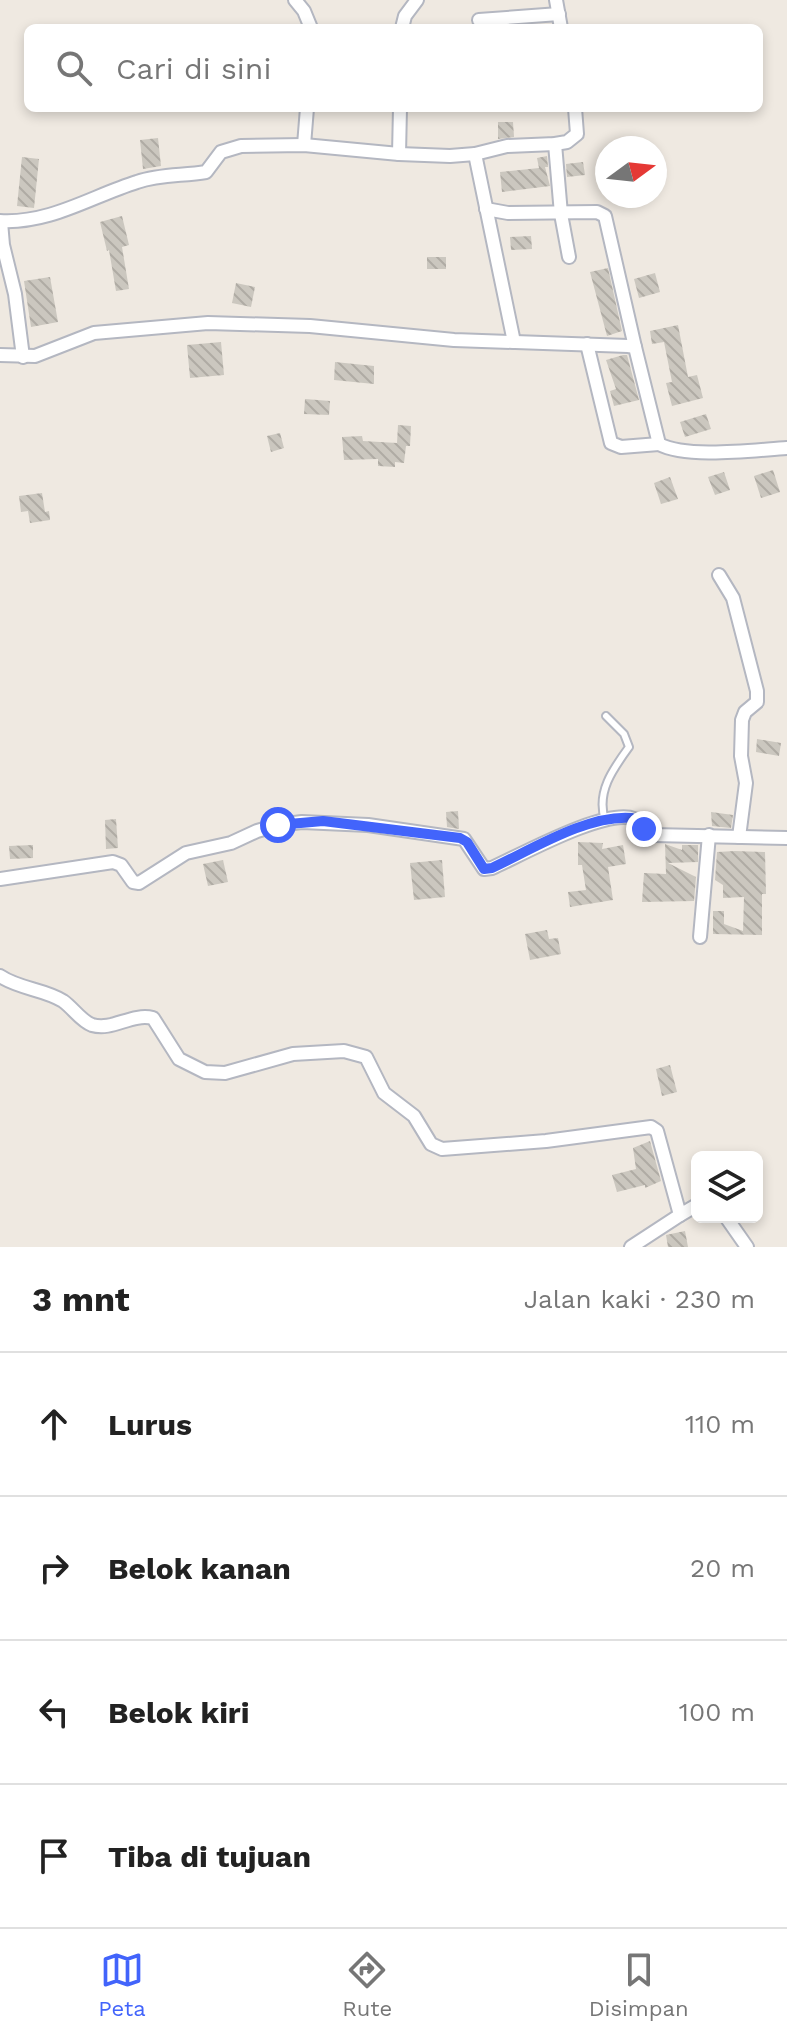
<!DOCTYPE html>
<html lang="id">
<head>
<meta charset="utf-8">
<style>
	:root { --surface:#fff; --page:#f6f6f6; --text:#222; --muted:#767676; --line:#e0e0e0; --accent:#4264fb }
	body { margin:0; font-family:"Work Sans",sans-serif; background:var(--page); color:var(--text) }
	.controls { position:absolute; right:24px; bottom:24px; display:grid; overflow:hidden; border-radius:12px; box-shadow:0 4px 12px #0003 }
	.controls button { width:72px; height:72px; display:grid; place-items:center; padding:0; border:0; border-bottom:2px solid var(--line); background:var(--surface); color:var(--text); font:40px sans-serif }
	.compass { position:absolute; left:595px; top:136px; width:72px; height:72px; border-radius:50%; background:var(--surface); box-shadow:0 4px 12px #0003; rotate:75deg }
	.stop { position:absolute; width:24px; height:24px; margin:-18px; border:6px solid #4264fb; border-radius:50%; background:#fff }
	.stop.end { background:#4264fb; border-color:#fff; box-shadow:0 2px 8px #0008 }
	.list { margin:0; padding:0; list-style:none }
	h2 { display:flex; justify-content:space-between; align-items:center; height:104px; margin:0; padding:0 32px; font-size:34px }
	h2 small { font-size:26px; font-weight:400; color:var(--muted) }
	.list li { display:grid; grid-template-columns:52px 1fr auto; gap:24px; align-items:center; box-sizing:border-box; height:144px; padding:0 32px; border-top:2px solid var(--line) }
	.list b { display:block; font-size:30px; white-space:nowrap }
	.list em { font-size:26px; font-style:normal; color:var(--muted) }
	.icon { flex:none; width:44px; height:44px; fill:none; stroke:currentColor; stroke-width:2; stroke-linecap:round; stroke-linejoin:round }
	.map { position:relative; flex:none; width:787px; height:1247px; overflow:hidden }
	.search { position:absolute; background:var(--surface); box-shadow:0 4px 12px #0003; left:24px; right:24px; top:24px; height:88px; display:flex; align-items:center; gap:20px; box-sizing:border-box; padding:0 28px; border-radius:12px; color:var(--muted); font-size:30px }
	.sheet { height:680px; background:var(--surface) }
	nav { display:flex; justify-content:space-around; align-items:center; box-sizing:border-box; height:112px; border-top:2px solid var(--line); background:var(--surface); font-size:22px; color:var(--muted) }
	nav a { display:grid; justify-items:center; gap:4px }
	nav .on { color:var(--accent) }
	.map>svg:first-child { display:block }
	.building { fill:url(#building-back-hatch) }
	.lines { fill:none; stroke-linecap:round; stroke-linejoin:round }
	.lane-casing { stroke:#b4b7c1; stroke-width:10 }
	.street-casing { stroke:#b4b7c1; stroke-width:16 }
	.lane { stroke:#fff; stroke-width:6 }
	.street { stroke:#fff; stroke-width:12 }
	.route { stroke:#4264fb; stroke-width:10 }
</style>
</head>
<body>
<div class="map">
<svg width="787" height="1247" viewBox="0 0 787 1247">
	<defs>
		<pattern id="building-back-hatch" width="6" height="6" patternUnits="userSpaceOnUse" patternTransform="scale(2)"><rect width="6" height="6" fill="#cbc7bf"/><path d="M-1 5l2 2M0 0l6 6M5-1l2 2" fill="none" stroke="#afaba4"/></pattern>
	</defs>
	<rect width="100%" height="100%" fill="#efe9e1"/>
	<g class="building">
		<path d="M498,122H513L514,137L498,139Z"/>
		<path d="M158,138L161,166L143,169L140,140Z"/>
		<path d="M547,156L548,167H545L550,186L502,192L500,172L539,168L537,158Z"/>
		<path d="M22,157L39,159L34,208L17,206Z"/>
		<path d="M583,162L585,175L567,177L566,164Z"/>
		<path d="M122,216L129,245L122,247L129,289L116,291L109,250L107,251L100,222Z"/>
		<path d="M531,236L532,249L511,250L510,237Z"/>
		<rect x="427" y="257" width="19" height="12"/>
		<path d="M608,268L622,331L607,336L590,272Z"/>
		<path d="M655,273L660,292L639,298L634,279Z"/>
		<path d="M50,277L58,322L31,327L24,281Z"/>
		<path d="M236,283L255,287L251,307L232,303Z"/>
		<path d="M678,325L688,377L697,375L703,398L672,406L666,383L672,382L664,342L652,344L650,331Z"/>
		<path d="M221,342L224,375L190,378L187,345Z"/>
		<path d="M623,355H627L639,400L614,406L610,391L616,389L606,360Z"/>
		<path d="M335,362L374,366V384L334,380Z"/>
		<path d="M305,399L330,401L329,415L304,414Z"/>
		<path d="M706,414L711,429L685,437L680,422Z"/>
		<path d="M398,425L411,426L410,446H406L404,463L395,462V467L378,466V459L344,460L342,437L362,436L363,441L397,443Z"/>
		<path d="M280,433L284,448L271,452L267,436Z"/>
		<path d="M773,470L780,492L761,498L754,476Z"/>
		<path d="M724,472L730,490L715,495L708,477Z"/>
		<path d="M670,477L678,499L661,504L654,483Z"/>
		<path d="M42,493L45,512L49,511L50,520L30,523L28,511L21,512L19,496Z"/>
		<path d="M757,739L781,743L779,756L756,752Z"/>
		<path d="M458,811L459,829L447,827L446,812Z"/>
		<path d="M711,812L733,815L731,828L712,826Z"/>
		<path d="M116,819L118,848L106,849L105,820Z"/>
		<path d="M578,842L603,843L602,849L623,845L626,864L608,867L613,900L570,907L568,892L586,890L582,865H578Z"/>
		<path d="M665,844L682,850V845H698V862L668,863L696,877L694,901L642,902L644,873L666,874Z"/>
		<path d="M33,845V858L10,859L9,846Z"/>
		<path d="M735,851L765,852L766,894H762V935L713,934V911H724V924L743,931L744,897L723,898V885L715,880L717,852Z"/>
		<path d="M223,860L228,882L208,886L203,864Z"/>
		<path d="M442,860L445,897L414,900L410,863Z"/>
		<path d="M547,930L549,939L558,938L561,954L530,960L525,934Z"/>
		<path d="M670,1065L677,1092L662,1096L656,1069Z"/>
		<path d="M650,1141L661,1181L645,1188V1185L617,1192L612,1175L636,1169L633,1148Z"/>
		<path d="M685,1231L688,1247H668L666,1235Z"/>
	</g>
	<g class="lines">
		<g class="lane-casing">
			<path id="lane" d="M605,820C596,792 613,769 629,747L624,734L606,716"/>
		</g>
		<g class="street-casing">
			<g id="street">
				<path d="M295,0L304,11L311,28"/>
				<path d="M556,0L561,28"/>
				<path d="M479,20L559,14"/>
				<path d="M402,28L405,16L417,0"/>
				<path d="M555,144L561,214L569,257"/>
				<path d="M304,145L307,108"/>
				<path d="M399,154L400,108"/>
				<path d="M475,154L514,342"/>
				<path d="M486,209L508,213L597,212L605,216L635,347"/>
				<path d="M0,221C50,224 92,196 137,182C160,174 183,176 206,172L221,152L241,146L304,145L399,154L450,156L475,154L507,146L555,144L567,142L577,134L575,108"/>
				<path d="M1,222L3,245L15,294L23,357"/>
				<path d="M587,344L611,443L621,447L659,444"/>
				<path d="M0,355L35,356L94,333L208,323L310,326L454,340L628,346L635,347L659,444C687,459 754,450 787,448"/>
				<path d="M719,575L733,598L757,691V702L745,712L742,720L741,756L746,783L739,837"/>
				<path d="M0,879L113,862L121,865L133,882L139,883L186,853L231,843L257,831L278,825L302,822L368,825L464,839L484,869L492,868C519,856 607,807 634,819C642,823 645,831 653,835L787,838"/>
				<path d="M700,937L709,835"/>
				<path d="M0,976C19,989 44,989 63,1001C73,1008 81,1021 92,1025C113,1031 131,1013 153,1018L179,1059L205,1072L225,1073L293,1054L344,1051L366,1057L384,1093L414,1116L431,1144L442,1149L546,1141L651,1127L657,1131L680,1215L697,1205"/>
				<path d="M726,1217L747,1247"/>
				<path d="M631,1247L680,1215"/>
			</g>
		</g>
		<use href="#lane" class="lane"/>
		<use href="#street" class="street"/>
	</g>
	<g class="lines">
		<path class="route" d="M278,825L323,821L460,838L467,842L484,869L492,868C531,850 588,814 632,818L644,829"/>
	</g>
</svg>
<div class="controls">
<button><svg class="icon" aria-label="layers" viewBox="0 0 24 24"><path d="M12 4l9 5-9 5-9-5zM3 14l9 5 9-5"/></svg></button>
</div>
<svg class="compass" viewBox="-18 -18 36 36"><path d="M0-13l5 13h-10z" fill="#e53935"/><path d="M0 13l5-13h-10z" fill="#767676"/></svg>
<div class="stop" style="left:278px;top:825px"></div>
<div class="stop end" style="left:644px;top:829px"></div>
<div class="search"><svg class="icon" aria-label="search" viewBox="0 0 24 24"><circle cx="10" cy="10" r="6"/><path d="M15 15l6 6"/></svg>Cari di sini</div>
</div>
<section class="sheet">
<h2>3 mnt<small>Jalan kaki · 230 m</small></h2>
<ul class="list">
<li><svg class="icon" aria-label="ahead" viewBox="0 0 24 24"><path d="M12 20V5M6 11l6-6 6 6"/></svg><div><b>Lurus</b></div><em>110 m</em></li>
<li><svg class="icon" aria-label="right" viewBox="0 0 24 24"><path d="M7 20v-9h11M14 6l5 5-5 5"/></svg><div><b>Belok kanan</b></div><em>20 m</em></li>
<li><svg class="icon" aria-label="left" viewBox="0 0 24 24"><path d="M17 20v-9H6M10 6l-5 5 5 5"/></svg><div><b>Belok kiri</b></div><em>100 m</em></li>
<li><svg class="icon" aria-label="arrive" viewBox="0 0 24 24"><path d="M6 21V4h12l-3 4 3 4H6"/></svg><div><b>Tiba di tujuan</b></div></li>
</ul>
</section>
<nav>
<a class="on"><svg class="icon" aria-label="map" viewBox="0 0 24 24"><path d="M3 6l6-2 6 2 6-2v14l-6 2-6-2-6 2zM9 4v14M15 6v14"/></svg>Peta</a>
<a><svg class="icon" aria-label="directions" viewBox="0 0 24 24"><path d="M12 3l9 9-9 9-9-9zM9 14v-3h6M13 9l2 2-2 2"/></svg>Rute</a>
<a><svg class="icon" aria-label="saved" viewBox="0 0 24 24"><path d="M7 4h10v16l-5-4-5 4z"/></svg>Disimpan</a>
</nav>
</body>
</html>
